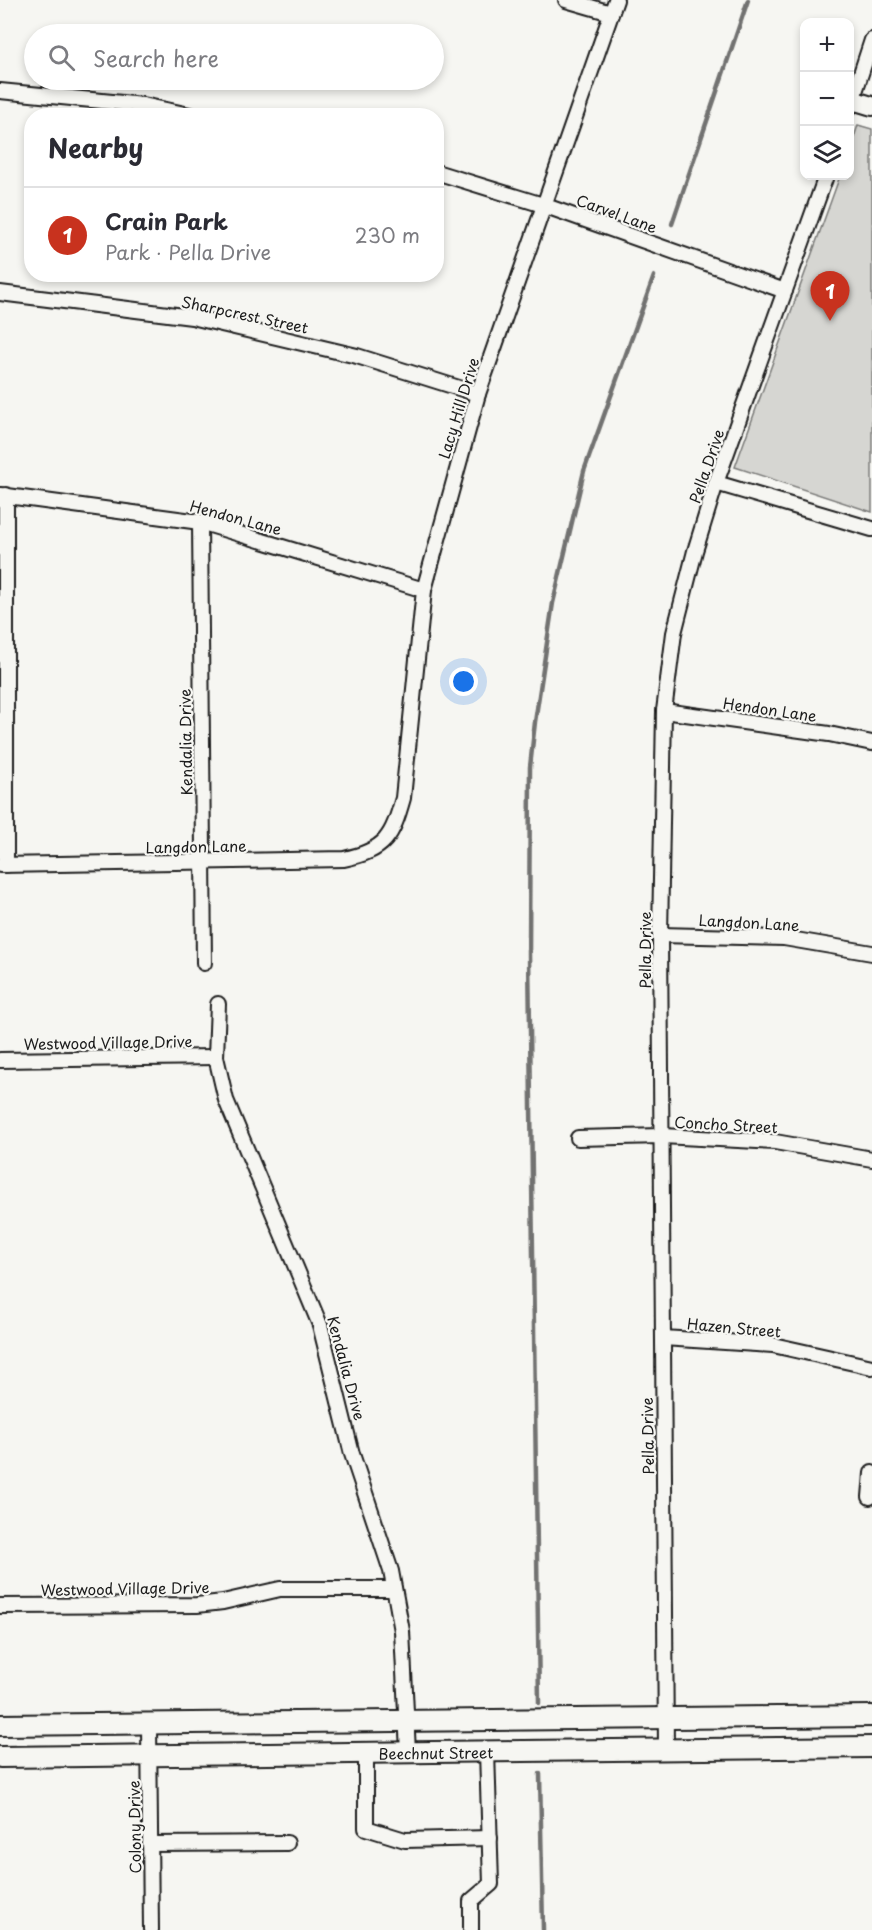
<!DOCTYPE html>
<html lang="en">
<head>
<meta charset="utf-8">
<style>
	:root { --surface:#fff; --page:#f7f7f7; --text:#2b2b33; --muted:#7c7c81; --line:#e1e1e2; --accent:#c8321e }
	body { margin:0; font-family:"Playpen Sans",sans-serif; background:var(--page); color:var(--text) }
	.controls { position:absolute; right:18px; top:18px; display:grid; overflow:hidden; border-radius:12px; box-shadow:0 3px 9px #0003 }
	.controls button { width:54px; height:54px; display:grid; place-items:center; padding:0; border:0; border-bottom:2px solid var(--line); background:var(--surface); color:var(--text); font:30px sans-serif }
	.you { position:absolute; left:464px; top:682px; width:21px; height:21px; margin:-15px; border:4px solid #fff; border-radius:50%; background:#1a73e8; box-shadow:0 0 0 9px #1a73e833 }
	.badge { display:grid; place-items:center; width:39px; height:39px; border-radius:50%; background:var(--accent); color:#fff; font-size:20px; font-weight:700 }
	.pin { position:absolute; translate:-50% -50px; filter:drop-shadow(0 2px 3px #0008) }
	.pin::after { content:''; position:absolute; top:32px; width:21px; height:18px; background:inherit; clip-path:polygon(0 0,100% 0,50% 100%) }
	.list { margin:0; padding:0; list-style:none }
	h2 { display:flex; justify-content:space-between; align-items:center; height:78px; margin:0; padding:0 24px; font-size:26px }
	h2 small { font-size:20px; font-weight:400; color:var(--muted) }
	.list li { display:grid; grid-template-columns:39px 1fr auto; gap:18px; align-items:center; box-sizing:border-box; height:96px; padding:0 24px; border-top:2px solid var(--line) }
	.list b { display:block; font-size:22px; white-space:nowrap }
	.list p { margin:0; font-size:20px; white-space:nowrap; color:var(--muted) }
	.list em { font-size:20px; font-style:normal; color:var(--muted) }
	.icon { flex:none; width:33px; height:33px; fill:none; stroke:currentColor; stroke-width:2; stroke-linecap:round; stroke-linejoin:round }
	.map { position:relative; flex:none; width:872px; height:1930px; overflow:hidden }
	.search { position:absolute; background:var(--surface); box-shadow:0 3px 9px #0003; left:24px; top:24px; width:420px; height:66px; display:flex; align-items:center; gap:15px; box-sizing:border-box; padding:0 21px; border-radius:33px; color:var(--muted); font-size:22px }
	.panel { position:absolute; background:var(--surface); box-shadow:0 3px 9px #0003; left:24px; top:108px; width:420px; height:174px; border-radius:24px }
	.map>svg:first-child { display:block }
	.green { fill:#d6d6d2; stroke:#797977; stroke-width:1.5 }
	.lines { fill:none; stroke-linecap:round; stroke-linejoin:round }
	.stream { stroke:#727271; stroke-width:4.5 }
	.minor-casing { stroke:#1c1c1c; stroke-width:18 }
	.tertiary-casing { stroke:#1c1c1c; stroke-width:22 }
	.secondary-casing { stroke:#1c1c1c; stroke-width:24 }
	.minor { stroke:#f6f6f2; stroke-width:14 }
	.tertiary { stroke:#f6f6f2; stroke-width:18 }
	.secondary { stroke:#f6f6f2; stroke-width:20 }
	.labels { text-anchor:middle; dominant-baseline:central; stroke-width:4.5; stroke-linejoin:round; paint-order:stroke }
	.street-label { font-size:15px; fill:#1c1c1c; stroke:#f6f6f2 }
</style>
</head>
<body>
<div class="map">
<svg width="872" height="1930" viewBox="0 0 872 1930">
	<rect width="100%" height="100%" fill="#f6f6f2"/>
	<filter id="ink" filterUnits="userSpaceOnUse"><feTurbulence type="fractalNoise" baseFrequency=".0167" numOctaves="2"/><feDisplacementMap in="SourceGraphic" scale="12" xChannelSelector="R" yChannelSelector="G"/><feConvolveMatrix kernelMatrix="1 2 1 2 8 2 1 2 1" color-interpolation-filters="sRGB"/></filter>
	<g filter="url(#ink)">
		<path class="green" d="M858,125L872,129V512L735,467L840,176H850V150Z"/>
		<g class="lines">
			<g class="stream">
				<path d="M672,224L748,0"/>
				<path d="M539,1703L529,954L530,767L535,722L553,603L584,471L654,276"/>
				<path d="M540,1774L543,1930"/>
			</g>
			<g class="minor-casing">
				<g id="minor">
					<path d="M566,0L611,13"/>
					<path d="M0,91L143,105L194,116"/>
					<path d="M850,107L872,40"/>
					<path d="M436,172L543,205L785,291"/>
					<path d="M0,293L192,317L357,356L478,394"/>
					<path d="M716,483L872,529"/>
					<path d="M0,495L200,522L424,590"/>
					<path d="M6,495V865"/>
					<path d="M200,522L204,963"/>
					<path d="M664,711L829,734L872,743"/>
					<path d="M0,865L344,859C386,850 392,837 403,798L424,590L478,394L616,0"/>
					<path d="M660,935L784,938L872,953"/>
					<path d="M218,1004L216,1057L226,1100L320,1325L352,1454L391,1571L402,1631L408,1752"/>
					<path d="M0,1060L216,1057"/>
					<path d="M578,1138L662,1136L775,1142L872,1159"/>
					<path d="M663,1338L773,1345L872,1367"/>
					<path d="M870,1497L872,1473"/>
					<path d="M0,1606L197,1605L223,1602L280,1589H394"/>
					<path d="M149,1724L151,1930"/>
					<path d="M666,1749L660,935L664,711L674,633L695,551L716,483L826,176"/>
					<path d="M366,1753V1828L405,1840L490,1838"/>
					<path d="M150,1844L287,1843"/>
					<path d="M471,1930V1901L491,1884L487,1751"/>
				</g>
			</g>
			<g class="tertiary-casing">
				<path id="tertiary" d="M852,100L872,106"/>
			</g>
			<g class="secondary-casing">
				<g id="secondary">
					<path d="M0,1725L872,1716"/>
					<path id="s1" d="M0,1757L872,1747"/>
				</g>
			</g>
			<use href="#minor" class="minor"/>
			<use href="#tertiary" class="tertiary"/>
			<use href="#secondary" class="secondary"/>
		</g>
	</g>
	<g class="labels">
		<g class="street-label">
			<text transform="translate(617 213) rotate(20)">Carvel Lane</text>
			<text transform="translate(245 314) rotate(12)">Sharpcrest Street</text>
			<text transform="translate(458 408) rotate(-73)">Lacy Hill Drive</text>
			<text transform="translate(706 466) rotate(-71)">Pella Drive</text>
			<text transform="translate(236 517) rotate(15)">Hendon Lane</text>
			<text transform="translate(770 709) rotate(8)">Hendon Lane</text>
			<text transform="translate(185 742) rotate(-91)">Kendalia Drive</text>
			<text transform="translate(196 846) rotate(-1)">Langdon Lane</text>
			<text transform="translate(749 922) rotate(3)">Langdon Lane</text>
			<text transform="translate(644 950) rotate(-90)">Pella Drive</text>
			<text transform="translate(108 1042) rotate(-1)">Westwood Village Drive</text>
			<text transform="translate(726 1124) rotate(3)">Concho Street</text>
			<text transform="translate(734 1327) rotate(5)">Hazen Street</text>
			<text transform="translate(347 1368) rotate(75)">Kendalia Drive</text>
			<text transform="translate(647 1436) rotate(-91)">Pella Drive</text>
			<text transform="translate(125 1588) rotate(-1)">Westwood Village Drive</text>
			<text stroke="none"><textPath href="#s1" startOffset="436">Beechnut Street</textPath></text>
			<text transform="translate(134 1827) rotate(-91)">Colony Drive</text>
		</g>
	</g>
</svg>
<div class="controls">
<button>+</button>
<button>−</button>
<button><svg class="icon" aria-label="layers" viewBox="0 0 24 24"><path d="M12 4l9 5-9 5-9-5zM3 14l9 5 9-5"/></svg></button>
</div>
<div class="you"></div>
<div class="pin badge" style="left:830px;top:321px">1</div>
<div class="search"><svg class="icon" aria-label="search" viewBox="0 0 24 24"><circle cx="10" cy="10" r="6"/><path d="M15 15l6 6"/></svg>Search here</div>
<section class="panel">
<h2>Nearby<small></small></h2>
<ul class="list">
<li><span class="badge">1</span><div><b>Crain Park</b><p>Park · Pella Drive</p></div><em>230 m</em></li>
</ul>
</section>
</div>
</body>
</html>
